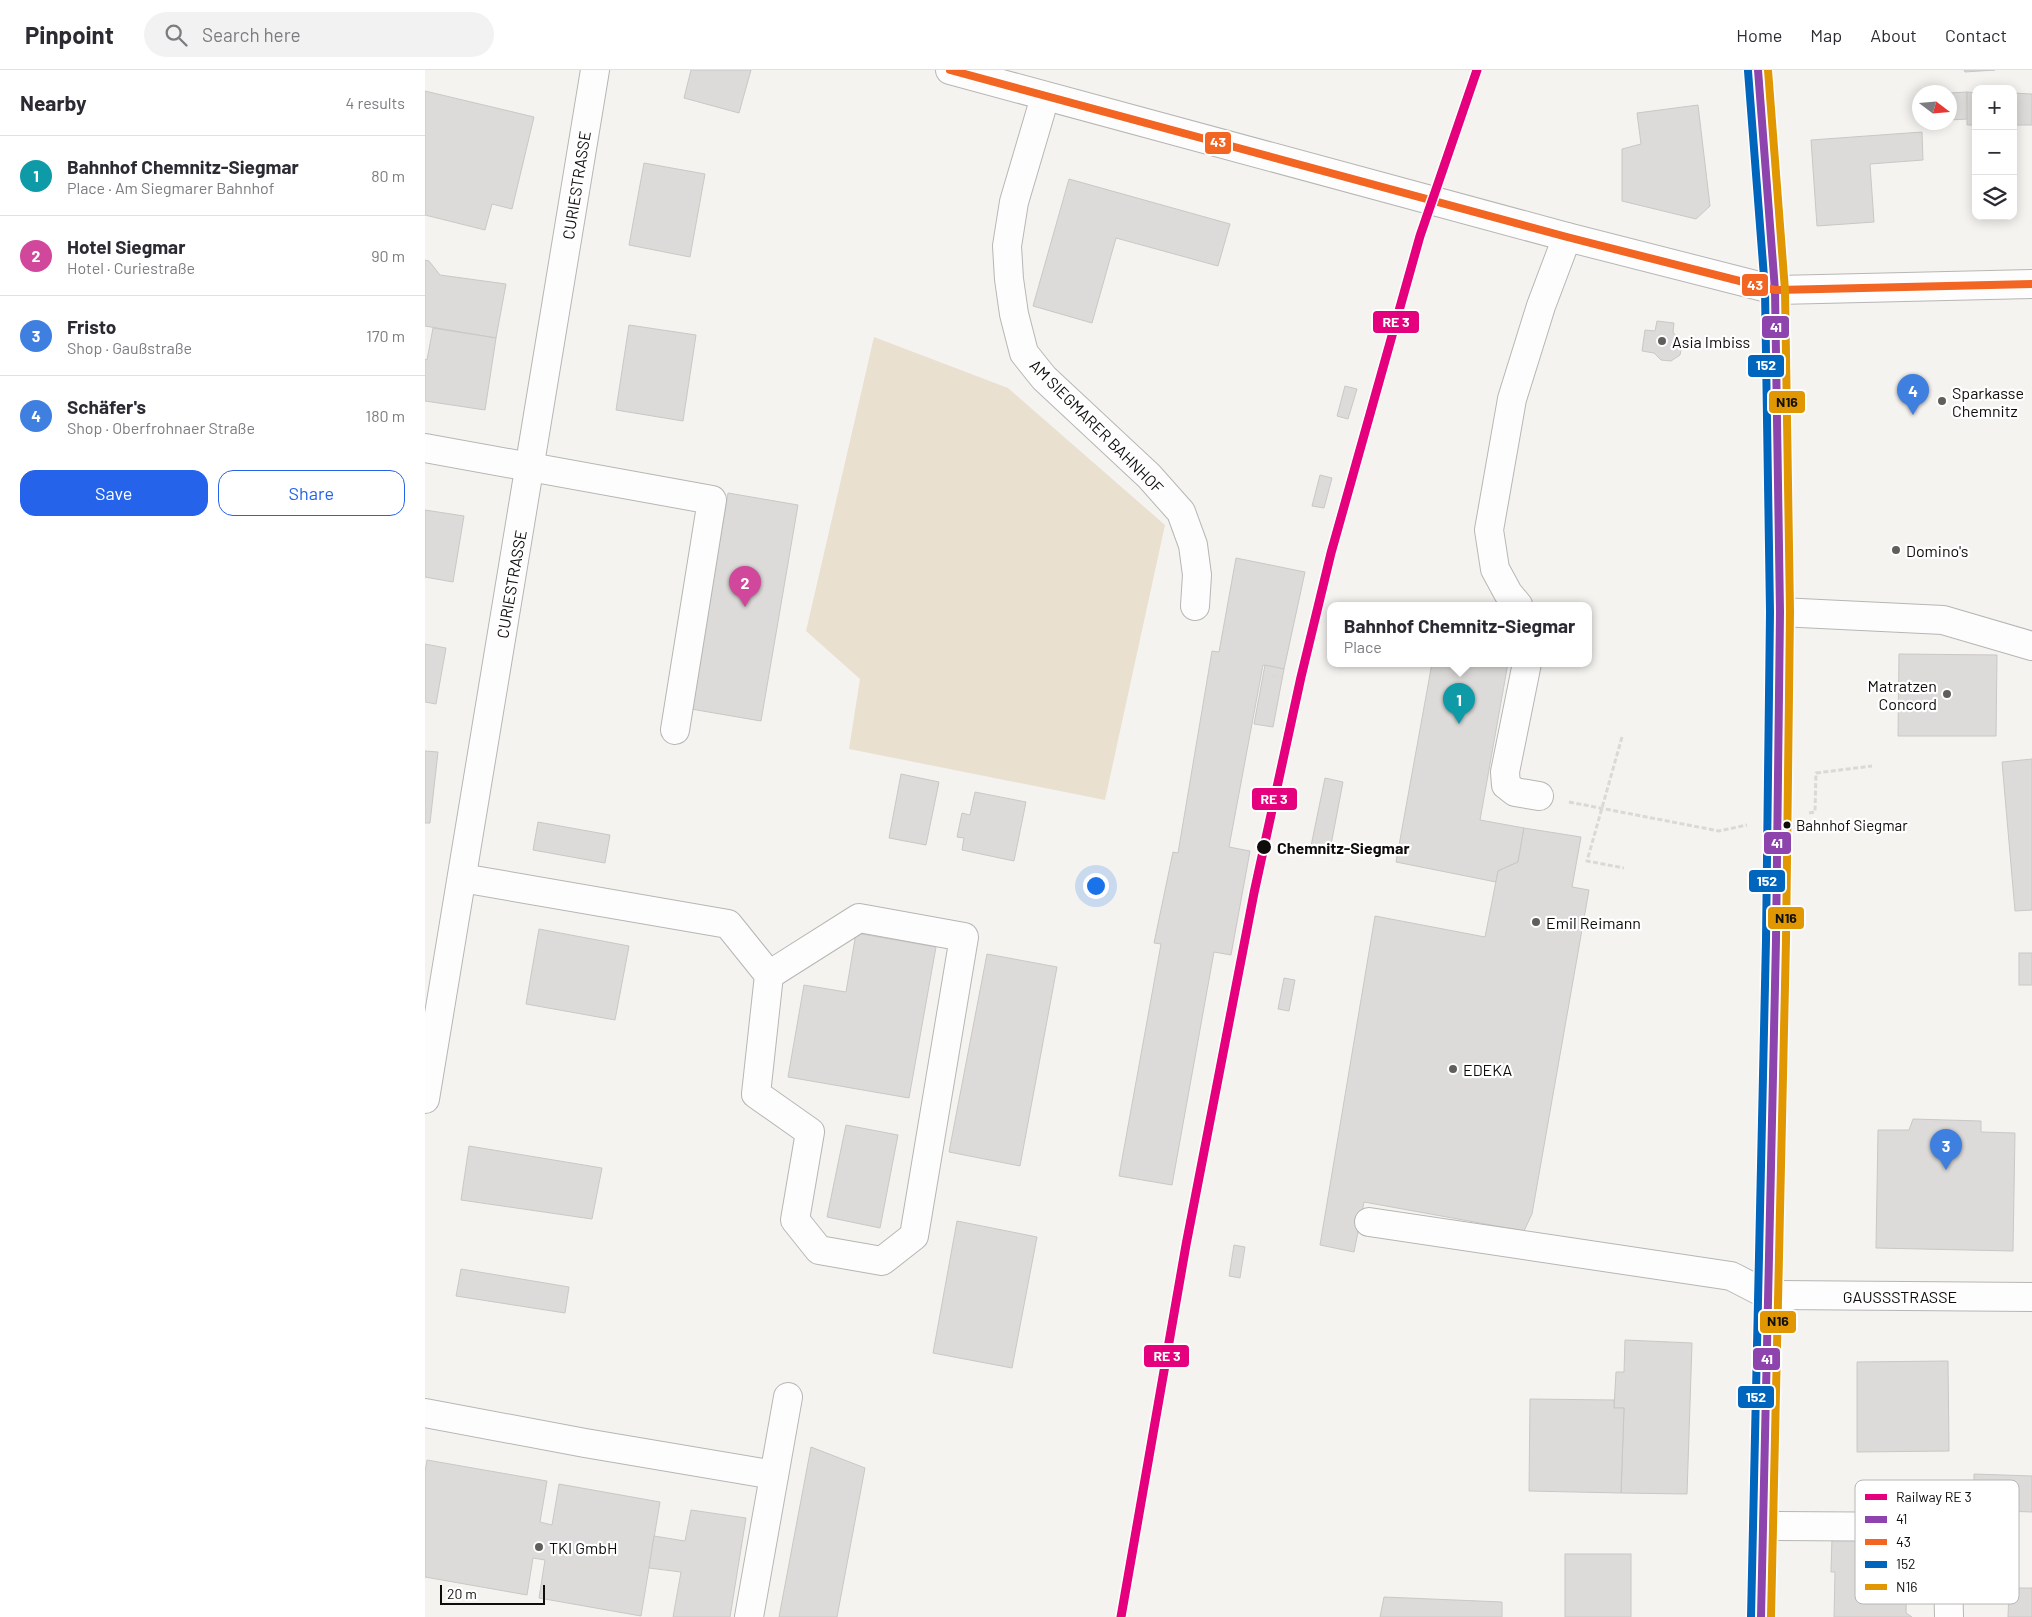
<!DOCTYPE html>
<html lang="en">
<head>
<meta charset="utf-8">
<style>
	:root { --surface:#fff; --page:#f2f2f3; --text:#2b2b33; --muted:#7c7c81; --line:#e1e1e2; --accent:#2563eb }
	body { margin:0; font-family:Barlow,sans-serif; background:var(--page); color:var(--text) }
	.controls { position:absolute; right:15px; top:15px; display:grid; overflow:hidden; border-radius:10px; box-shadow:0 2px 12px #0003 }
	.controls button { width:45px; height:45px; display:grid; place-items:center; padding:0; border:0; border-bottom:1px solid var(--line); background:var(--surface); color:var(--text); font:25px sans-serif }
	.compass { position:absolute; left:1487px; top:15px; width:45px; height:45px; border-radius:50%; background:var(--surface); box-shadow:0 2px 12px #0003; rotate:106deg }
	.scale { position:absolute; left:15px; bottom:12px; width:105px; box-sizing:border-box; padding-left:5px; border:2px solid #0e0d0b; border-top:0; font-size:14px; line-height:18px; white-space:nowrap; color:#0e0d0b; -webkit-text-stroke:4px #fff; paint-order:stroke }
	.you { position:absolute; left:670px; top:815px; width:18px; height:18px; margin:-12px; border:4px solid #fff; border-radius:50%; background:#1a73e8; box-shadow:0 0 0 8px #1a73e833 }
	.badge { display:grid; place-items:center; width:32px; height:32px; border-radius:50%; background:var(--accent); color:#fff; font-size:16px; font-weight:700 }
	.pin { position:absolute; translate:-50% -41px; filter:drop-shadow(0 1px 2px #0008) }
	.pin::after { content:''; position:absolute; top:26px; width:18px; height:15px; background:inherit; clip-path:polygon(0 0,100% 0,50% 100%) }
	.popup { position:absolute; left:902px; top:532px; width:265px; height:65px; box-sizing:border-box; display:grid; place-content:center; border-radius:10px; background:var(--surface); filter:drop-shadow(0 1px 4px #0005); font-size:16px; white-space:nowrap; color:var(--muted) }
	.popup b { font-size:19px; color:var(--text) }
	.popup::after { content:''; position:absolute; left:50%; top:100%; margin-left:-10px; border:10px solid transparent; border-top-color:var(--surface) }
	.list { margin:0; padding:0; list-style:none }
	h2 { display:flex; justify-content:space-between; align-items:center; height:65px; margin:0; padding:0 20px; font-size:21px }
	h2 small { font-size:16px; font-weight:400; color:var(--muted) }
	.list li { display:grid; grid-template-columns:32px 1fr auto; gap:15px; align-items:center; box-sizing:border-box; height:80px; padding:0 20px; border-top:1px solid var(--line) }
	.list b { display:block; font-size:19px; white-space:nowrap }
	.list p { margin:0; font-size:16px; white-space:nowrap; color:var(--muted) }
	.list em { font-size:16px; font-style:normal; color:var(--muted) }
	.actions { display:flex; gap:10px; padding:15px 20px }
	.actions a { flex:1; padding:11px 0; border:1px solid var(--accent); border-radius:15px; text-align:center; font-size:18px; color:var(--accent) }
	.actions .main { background:var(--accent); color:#fff }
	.icon { flex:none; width:28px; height:28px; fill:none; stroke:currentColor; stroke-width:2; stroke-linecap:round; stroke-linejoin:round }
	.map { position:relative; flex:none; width:1607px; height:1547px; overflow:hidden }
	header { display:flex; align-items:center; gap:30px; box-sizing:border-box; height:70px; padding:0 25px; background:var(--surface); border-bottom:1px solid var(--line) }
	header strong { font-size:24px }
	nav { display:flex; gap:28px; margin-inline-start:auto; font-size:18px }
	.search { width:350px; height:45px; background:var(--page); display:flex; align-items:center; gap:12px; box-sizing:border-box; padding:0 18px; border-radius:28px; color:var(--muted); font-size:19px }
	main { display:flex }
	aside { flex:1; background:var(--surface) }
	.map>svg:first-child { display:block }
	.green { fill:#e9e0d0 }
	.building { fill:#dcdbd9; stroke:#cac8c6 }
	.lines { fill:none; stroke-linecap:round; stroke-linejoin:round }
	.minor-casing { stroke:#b7b6b4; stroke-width:30 }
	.major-casing { stroke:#b7b6b4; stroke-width:30 }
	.path { stroke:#d9d9d7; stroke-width:3; stroke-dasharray:5 2.5; stroke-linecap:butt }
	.minor { stroke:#fefdfd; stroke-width:28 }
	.major { stroke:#fefdfd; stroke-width:28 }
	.bus-1-casing { stroke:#fff; stroke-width:11 }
	.bus-2-casing { stroke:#fff; stroke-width:11 }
	.bus-3-casing { stroke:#fff; stroke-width:11 }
	.bus-4-casing { stroke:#fff; stroke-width:11 }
	.bus-1 { stroke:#8e44ad; stroke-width:8 }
	.bus-2 { stroke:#f26522; stroke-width:8 }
	.bus-3 { stroke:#0065bd; stroke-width:8 }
	.bus-4 { stroke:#e09701; stroke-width:8 }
	.rail-1-casing { stroke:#fff; stroke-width:12 }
	.rail-1 { stroke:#e5007d; stroke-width:9 }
	.poi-dot { fill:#5f5e5b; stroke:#fff; stroke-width:2 }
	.bus-dot { fill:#0e0d0b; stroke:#fff; stroke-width:2 }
	.labels { text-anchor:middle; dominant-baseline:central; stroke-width:4.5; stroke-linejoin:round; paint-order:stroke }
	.bus-label { font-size:15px; fill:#0e0d0b; stroke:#fff; text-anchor:start }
	.street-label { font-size:16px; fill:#0e0d0b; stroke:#fff }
	.poi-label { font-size:16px; fill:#0e0d0b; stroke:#fff; text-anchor:start }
	.stop-label { font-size:16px; font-weight:bold; fill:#0e0d0b; stroke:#fff; text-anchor:start }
	.key { fill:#fff; stroke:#b7b6b6; stroke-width:1 }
	.key-label { font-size:14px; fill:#0e0d0b }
	.line-badge { stroke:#fff; stroke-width:2 }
	.badge-label { font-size:14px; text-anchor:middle; font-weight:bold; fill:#fff }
	.pale-badge-label { font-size:14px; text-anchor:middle; font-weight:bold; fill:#111 }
</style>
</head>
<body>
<header>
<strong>Pinpoint</strong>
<div class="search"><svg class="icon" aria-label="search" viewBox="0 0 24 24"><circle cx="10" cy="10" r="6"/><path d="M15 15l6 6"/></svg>Search here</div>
<nav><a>Home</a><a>Map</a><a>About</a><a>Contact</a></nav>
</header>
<main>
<aside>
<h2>Nearby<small>4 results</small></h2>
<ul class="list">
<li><span class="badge" style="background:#0f9aa8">1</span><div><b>Bahnhof Chemnitz-Siegmar</b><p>Place · Am Siegmarer Bahnhof</p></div><em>80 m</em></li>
<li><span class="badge" style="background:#d1479c">2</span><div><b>Hotel Siegmar</b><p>Hotel · Curiestraße</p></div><em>90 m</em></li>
<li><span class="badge" style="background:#3f7fe0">3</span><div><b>Fristo</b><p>Shop · Gaußstraße</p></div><em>170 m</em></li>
<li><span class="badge" style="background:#3f7fe0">4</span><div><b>Schäfer's</b><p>Shop · Oberfrohnaer Straße</p></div><em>180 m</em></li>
</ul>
<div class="actions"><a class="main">Save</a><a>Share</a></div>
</aside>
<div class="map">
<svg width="1607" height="1547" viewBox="0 0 1607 1547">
	<rect width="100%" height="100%" fill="#f5f3f0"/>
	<path class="green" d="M449,267L583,318L740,455L680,730L424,679L435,609L381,561Z"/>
	<g class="building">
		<path d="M266,0H326L314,43L259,28Z"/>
		<path d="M1539,0H1570L1540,2Z"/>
		<path d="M0,21L109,47L87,139L67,134L60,160L0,145Z"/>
		<path d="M1542,22L1543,49L1524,50V23Z"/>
		<path d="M1542,22L1551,23V55H1542Z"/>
		<path d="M1588,23L1607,24V55H1588Z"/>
		<path d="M1273,35L1285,136L1271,149L1197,131V79L1216,74L1212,43Z"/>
		<path d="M1497,62L1498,90L1445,94L1449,152L1392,156L1386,70Z"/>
		<path d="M219,93L280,104L265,187L204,175Z"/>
		<path d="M644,109L805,154L793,196L691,168L667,253L608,236Z"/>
		<path d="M0,190L4,191L15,205L81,214L71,268L0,256Z"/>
		<path d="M1232,251L1249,253L1248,262L1257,275L1255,285L1246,291L1236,290L1229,283L1217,281L1220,260L1230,261Z"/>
		<path d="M204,255L271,265L258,351L191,340Z"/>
		<path d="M8,258L71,268L60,340L0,331V289L2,290Z"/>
		<path d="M920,316L932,319L923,349L912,346Z"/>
		<path d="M895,405L907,408L899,438L887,436Z"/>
		<path d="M303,423L373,435L336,651L266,639Z"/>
		<path d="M0,440L39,446L28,512L0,507Z"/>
		<path d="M811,488L880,502L859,599L838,595L804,777L825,781L806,885L789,882L747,1115L694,1106L736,874L729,873L748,782L753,783L787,581L794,582Z"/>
		<path d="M0,574L21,578L11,634L0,632Z"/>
		<path d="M1474,584L1572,585L1571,666H1473Z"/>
		<path d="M1007,593H1083L1055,750L1099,758L1093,792L1073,801L1071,812L971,792Z"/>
		<path d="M840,595L859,599L848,657L829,654Z"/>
		<path d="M0,681L13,682L5,753H0Z"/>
		<path d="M1607,689V840L1590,841L1577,692Z"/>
		<path d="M476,704L514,712L501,775L464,768Z"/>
		<path d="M900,708L918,712L905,780L886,776Z"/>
		<path d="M550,722L601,732L589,791L537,780L539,768L532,767L537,743L545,745Z"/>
		<path d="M113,752L185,765L180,793L108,780Z"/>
		<path d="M1099,758L1156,767L1147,817L1164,820L1107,1144L1099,1161L939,1132L929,1182L895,1175L950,846L1060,867L1073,801L1093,792Z"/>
		<path d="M114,859L204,876L190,950L101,934Z"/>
		<path d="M431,863L511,877L484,1028L363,1007L379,915L421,922Z"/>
		<rect x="1594" y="883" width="13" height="32"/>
		<path d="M562,884L632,897L595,1096L524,1082Z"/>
		<path d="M859,908L870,910L864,941L853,939Z"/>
		<path d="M1488,1049L1556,1051V1062L1590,1063L1588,1181L1451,1178L1453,1060H1484Z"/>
		<path d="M421,1055L473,1065L455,1158L402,1147Z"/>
		<path d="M44,1076L177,1098L167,1149L36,1130Z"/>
		<path d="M532,1151L612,1167L587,1298L508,1283Z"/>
		<path d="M809,1175L820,1177L815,1208L804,1206Z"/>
		<path d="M36,1199L144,1217L140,1243L31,1226Z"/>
		<path d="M1200,1270L1267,1273L1262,1424L1196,1423L1199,1338H1189L1191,1302H1199Z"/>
		<path d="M1523,1291L1524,1381L1432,1382V1292Z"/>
		<path d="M1105,1329L1189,1330V1338H1199L1196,1423L1104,1421Z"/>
		<path d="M386,1377L440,1398L412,1547H354Z"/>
		<path d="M2,1390L122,1411L115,1452L127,1455L134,1414L235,1432L216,1546L114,1528L120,1490L108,1488L102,1525L0,1507V1402Z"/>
		<path d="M1549,1404L1607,1406V1442L1549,1440Z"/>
		<path d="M266,1440L321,1448L305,1547H248L256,1502L224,1498L229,1466L260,1471Z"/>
		<path d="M1488,1465L1487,1503H1482L1481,1543L1487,1547H1409L1410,1502H1406L1407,1468Z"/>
		<rect x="1140" y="1484" width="66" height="63"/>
		<path d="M1584,1518H1607V1547H1583Z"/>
		<path d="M959,1527L1077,1532V1547H955Z"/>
	</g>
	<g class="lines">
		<g class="minor-casing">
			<g id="minor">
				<path d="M620,27L589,132L582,176L584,209L589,244L599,283L619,308L724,406L756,442L768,475L772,505L770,536"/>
				<path d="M0,378L287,430L250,660"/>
				<path d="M1093,535L1083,523L1070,499L1064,460L1087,329L1116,236L1142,167"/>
				<path d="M1355,542L1518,550L1607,576"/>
				<path d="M1102,593L1080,702L1081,715L1090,722L1114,726"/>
				<path d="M37,808L303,854L344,905L331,1024L385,1062L370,1150L394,1180L457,1191L489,1166L539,867L434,848L344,905"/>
				<path d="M0,1029L170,0"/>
				<path d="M944,1152L1306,1206L1343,1225L1607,1227"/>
				<path d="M0,1343L160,1373L349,1405"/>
				<path d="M1338,1456L1514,1457L1522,1462L1524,1547"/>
				<path d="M324,1547L363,1327"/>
			</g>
		</g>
		<g class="major-casing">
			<g id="major">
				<path d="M525,0L1142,167L1350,220L1607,214"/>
				<path d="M1333,0L1350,220L1355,542L1351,870L1336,1547"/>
			</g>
		</g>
		<g class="path">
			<path d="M847,605L857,607"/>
			<path d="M1197,667L1162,791L1199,798"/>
			<path d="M1144,732L1294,761L1322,755"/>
			<path d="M1384,743L1390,742L1391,703L1447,696"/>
		</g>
		<use href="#minor" class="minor"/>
		<use href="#major" class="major"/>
		<g class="bus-1-casing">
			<path id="bus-1" d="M1333,0L1350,220L1355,542L1351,870L1336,1547"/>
		</g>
		<g class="bus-2-casing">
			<path id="bus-2" d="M525,0L1142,167L1350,220L1607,214"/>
		</g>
		<g class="bus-3-casing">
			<path id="bus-3" d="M1323,1L1340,220L1345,542L1341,870L1326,1547"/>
		</g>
		<g class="bus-4-casing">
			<path id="bus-4" d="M1343,0L1360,220L1365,542L1361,870L1346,1547"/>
		</g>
		<use href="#bus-1" class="bus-1"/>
		<use href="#bus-2" class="bus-2"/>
		<use href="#bus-3" class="bus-3"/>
		<use href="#bus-4" class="bus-4"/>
		<g class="rail-1-casing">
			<path id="rail-1" d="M696,1547L761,1175L829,823L876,607L906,483L995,166L1052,0"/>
		</g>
		<use href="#rail-1" class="rail-1"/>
	</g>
	<g class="poi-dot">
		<circle cx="1237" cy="271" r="5"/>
		<circle cx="1517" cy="331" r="5"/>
		<circle cx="1471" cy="480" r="5"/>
		<circle cx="1522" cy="624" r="5"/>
		<circle cx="1111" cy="852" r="5"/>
		<circle cx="1028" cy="999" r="5"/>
		<circle cx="114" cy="1477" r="5"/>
	</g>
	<g class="bus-dot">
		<circle cx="1362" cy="755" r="4.5"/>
		<circle cx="839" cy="777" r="8"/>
	</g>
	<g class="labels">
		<g class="bus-label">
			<text x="1371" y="755">Bahnhof Siegmar</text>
		</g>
		<g class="street-label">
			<text transform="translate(151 115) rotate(-81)">CURIESTRASSE</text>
			<text transform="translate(672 356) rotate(45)">AM SIEGMARER BAHNHOF</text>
			<text transform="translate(86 514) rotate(-80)">CURIESTRASSE</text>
			<text x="1475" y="1226">GAUSSSTRASSE</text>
		</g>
		<g class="poi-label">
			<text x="1247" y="271">Asia Imbiss</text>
			<text x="1527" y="322">Sparkasse<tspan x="1527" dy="18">Chemnitz</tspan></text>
			<text x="1481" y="480">Domino's</text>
			<text x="1512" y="615" text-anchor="end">Matratzen<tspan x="1512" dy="18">Concord</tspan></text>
			<text x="1121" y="852">Emil Reimann</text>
			<text x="1038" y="999">EDEKA</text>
			<text x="124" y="1477">TKI GmbH</text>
		</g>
		<g class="stop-label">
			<text x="852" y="777">Chemnitz-Siegmar</text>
		</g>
	</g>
	<rect x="1430" y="1410" width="164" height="124" rx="8" class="key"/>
	<rect x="1440" y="1424" width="22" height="6" fill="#e5007d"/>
	<rect x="1440" y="1446" width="22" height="7" fill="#8e44ad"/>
	<rect x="1440" y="1469" width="22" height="6" fill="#f26522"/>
	<rect x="1440" y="1491" width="22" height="7" fill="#0065bd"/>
	<rect x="1440" y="1514" width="22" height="6" fill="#e09701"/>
	<g class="key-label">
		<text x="1471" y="1432">Railway RE 3</text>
		<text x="1471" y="1454">41</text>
		<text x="1471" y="1477">43</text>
		<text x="1471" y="1499">152</text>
		<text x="1471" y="1522">N16</text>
	</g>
	<g class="line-badge">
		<rect x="779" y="61" width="28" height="24" rx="5" fill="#f26522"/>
		<rect x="1316" y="203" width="28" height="24" rx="5" fill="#f26522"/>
		<rect x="947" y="240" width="48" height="24" rx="5" fill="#e5007d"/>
		<rect x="1336" y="245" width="29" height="24" rx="5" fill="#8e44ad"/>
		<rect x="1322" y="284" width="38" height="24" rx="5" fill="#0065bd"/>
		<rect x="1343" y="320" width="38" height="24" rx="5" fill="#e09701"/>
		<rect x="826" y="717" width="47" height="24" rx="5" fill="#e5007d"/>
		<rect x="1338" y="761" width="29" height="24" rx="5" fill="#8e44ad"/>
		<rect x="1323" y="799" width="38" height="24" rx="5" fill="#0065bd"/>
		<rect x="1342" y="836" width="38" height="24" rx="5" fill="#e09701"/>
		<rect x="1334" y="1240" width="38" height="24" rx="5" fill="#e09701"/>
		<rect x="718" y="1274" width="47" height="24" rx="5" fill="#e5007d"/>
		<rect x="1327" y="1277" width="29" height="24" rx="5" fill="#8e44ad"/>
		<rect x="1312" y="1315" width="38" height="24" rx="5" fill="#0065bd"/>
	</g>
	<g class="badge-label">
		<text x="793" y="77">43</text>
		<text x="1330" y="220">43</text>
		<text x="971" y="257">RE 3</text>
		<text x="1351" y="262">41</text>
		<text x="1341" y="300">152</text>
		<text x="849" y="734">RE 3</text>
		<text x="1352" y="778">41</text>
		<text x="1342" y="816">152</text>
		<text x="742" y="1291">RE 3</text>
		<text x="1342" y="1294">41</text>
		<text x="1331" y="1332">152</text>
	</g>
	<g class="pale-badge-label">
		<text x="1362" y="337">N16</text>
		<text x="1361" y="853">N16</text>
		<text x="1353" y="1256">N16</text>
	</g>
</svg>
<div class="controls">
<button>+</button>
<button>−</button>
<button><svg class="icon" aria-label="layers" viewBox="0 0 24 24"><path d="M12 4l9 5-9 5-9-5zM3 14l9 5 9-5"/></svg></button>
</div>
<svg class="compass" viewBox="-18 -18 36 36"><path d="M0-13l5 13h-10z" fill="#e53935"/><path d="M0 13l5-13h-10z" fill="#7c7c81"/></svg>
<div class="scale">20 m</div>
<div class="you"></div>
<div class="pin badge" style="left:1034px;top:654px;background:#0f9aa8">1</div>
<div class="popup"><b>Bahnhof Chemnitz-Siegmar</b>Place</div>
<div class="pin badge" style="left:320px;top:537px;background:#d1479c">2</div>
<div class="pin badge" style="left:1521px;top:1100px;background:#3f7fe0">3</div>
<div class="pin badge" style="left:1488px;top:345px;background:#3f7fe0">4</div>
</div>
</main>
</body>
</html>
